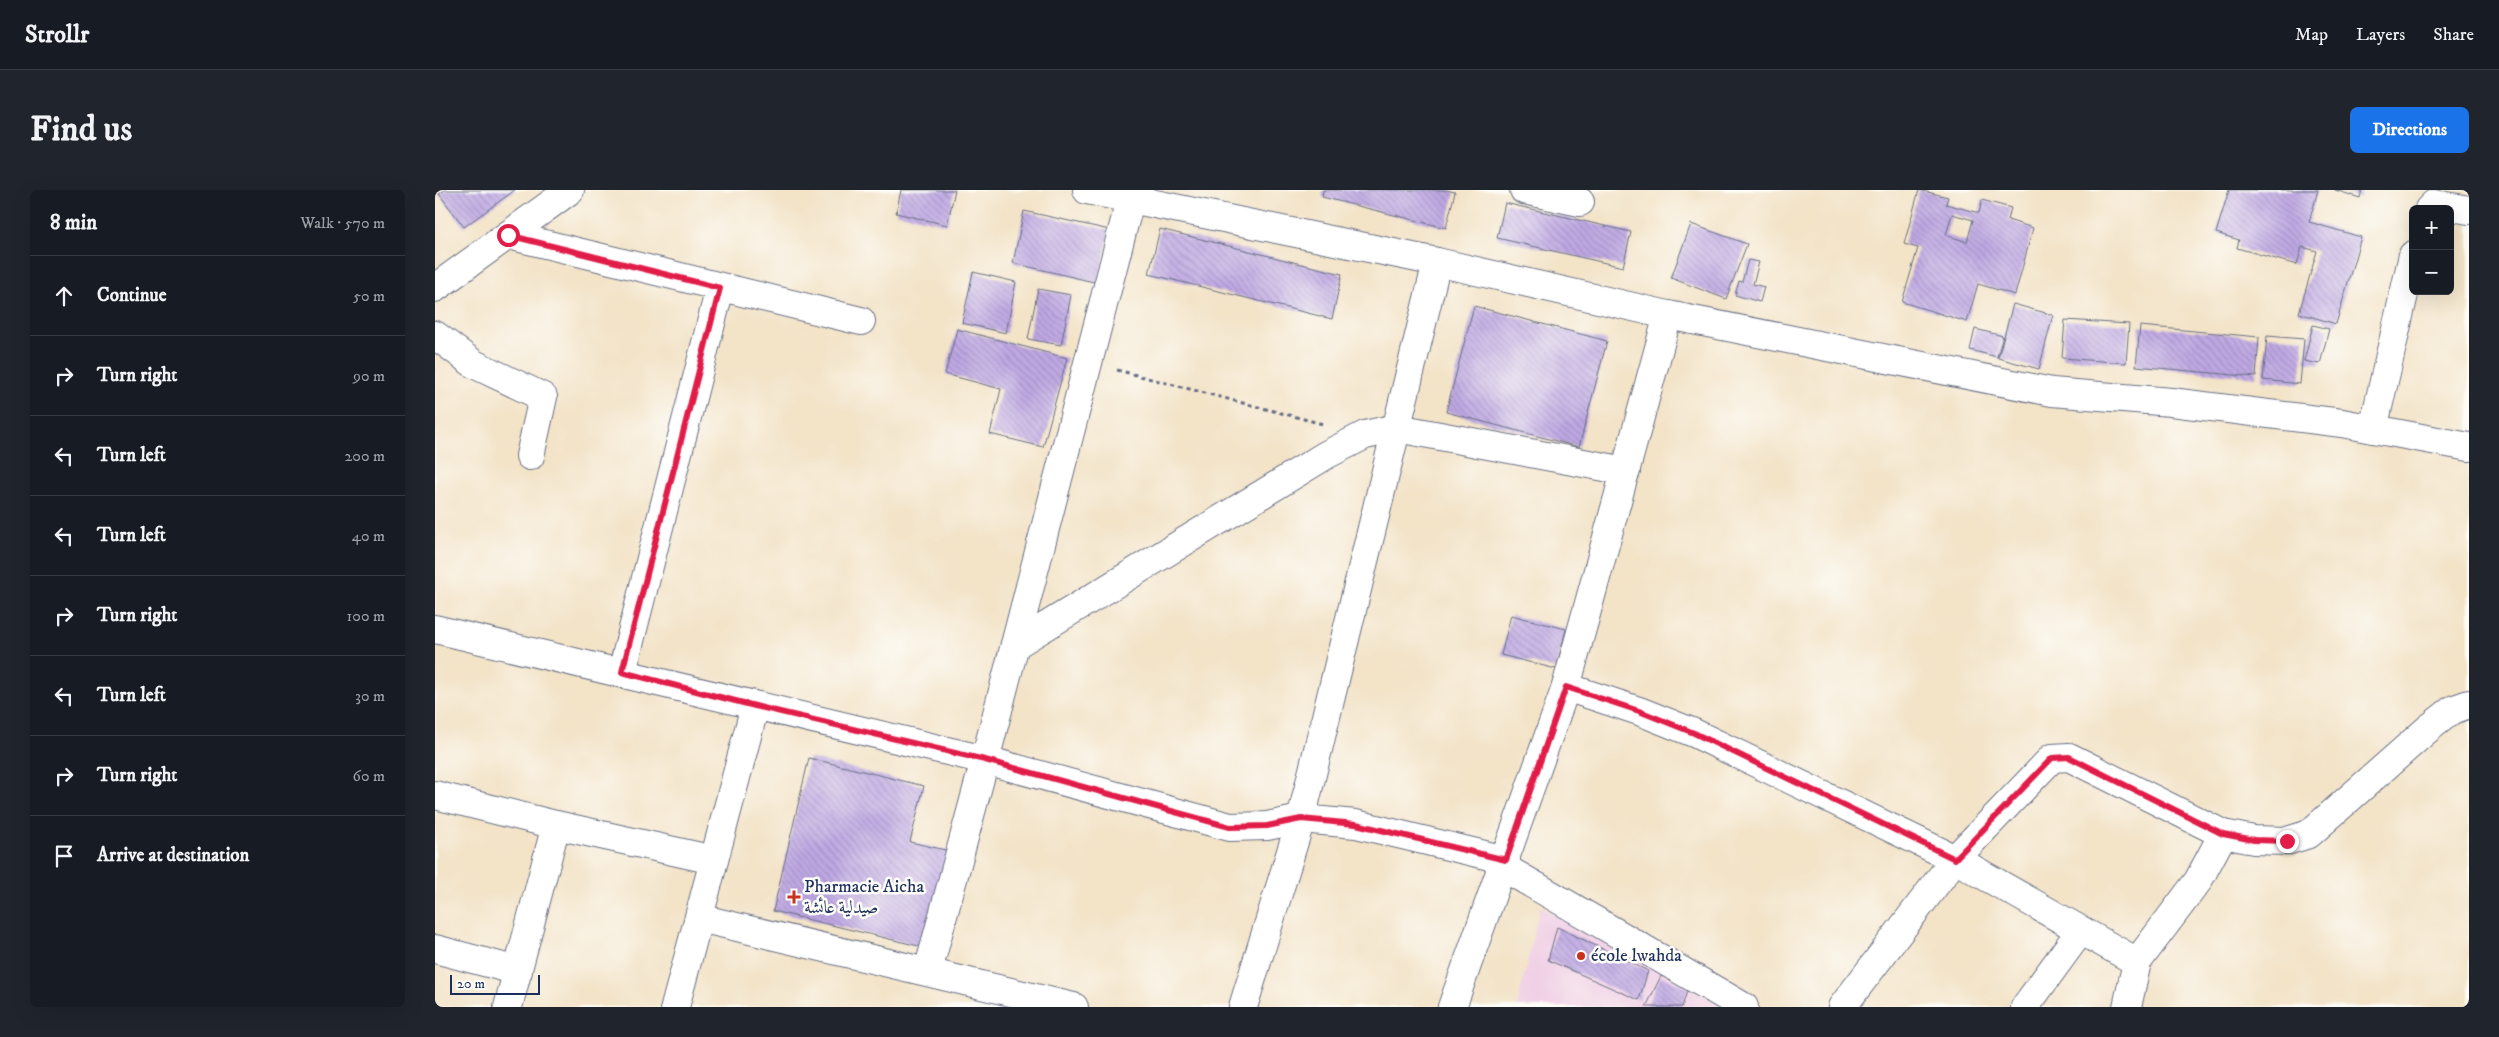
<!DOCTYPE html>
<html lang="en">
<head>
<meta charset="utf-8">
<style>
	:root { --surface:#171b24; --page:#20242c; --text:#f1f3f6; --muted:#9ea1a6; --line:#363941; --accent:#1a73e8 }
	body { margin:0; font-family:"IM FELL DW Pica",Amiri,serif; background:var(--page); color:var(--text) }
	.controls { position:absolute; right:15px; top:15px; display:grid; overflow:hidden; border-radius:8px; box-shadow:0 5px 20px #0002 }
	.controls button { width:45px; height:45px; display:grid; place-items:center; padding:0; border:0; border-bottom:1px solid var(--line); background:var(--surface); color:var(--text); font:25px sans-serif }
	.scale { position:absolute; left:15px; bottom:12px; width:90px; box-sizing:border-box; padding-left:5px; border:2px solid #1b2f5e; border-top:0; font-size:14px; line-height:18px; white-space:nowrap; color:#1b2f5e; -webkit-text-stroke:4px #fdfcf7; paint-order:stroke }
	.stop { position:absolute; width:15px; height:15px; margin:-11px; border:4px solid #e11d48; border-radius:50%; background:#fff }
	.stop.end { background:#e11d48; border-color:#fff; box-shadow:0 1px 5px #0008 }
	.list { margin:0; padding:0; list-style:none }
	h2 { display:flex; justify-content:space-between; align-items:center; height:65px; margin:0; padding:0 20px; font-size:21px }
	h2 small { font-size:16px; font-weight:400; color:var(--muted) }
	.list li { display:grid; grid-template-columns:32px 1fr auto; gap:15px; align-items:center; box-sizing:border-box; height:80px; padding:0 20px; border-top:1px solid var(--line) }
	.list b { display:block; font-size:19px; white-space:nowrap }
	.list em { font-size:16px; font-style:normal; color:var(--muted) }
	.icon { flex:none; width:28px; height:28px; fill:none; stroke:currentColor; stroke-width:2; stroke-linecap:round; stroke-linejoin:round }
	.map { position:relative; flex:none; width:2034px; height:817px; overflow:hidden; border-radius:8px }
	header { display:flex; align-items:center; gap:30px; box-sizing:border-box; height:70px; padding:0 25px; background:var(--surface); border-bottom:1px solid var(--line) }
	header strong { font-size:24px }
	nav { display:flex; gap:28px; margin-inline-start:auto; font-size:18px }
	.intro { display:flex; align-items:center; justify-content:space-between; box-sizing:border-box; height:120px; padding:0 30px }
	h1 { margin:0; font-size:35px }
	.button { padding:12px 22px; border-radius:8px; background:var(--accent); color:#fff; font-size:18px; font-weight:700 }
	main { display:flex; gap:30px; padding:0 30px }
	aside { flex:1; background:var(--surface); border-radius:8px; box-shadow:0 5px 20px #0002 }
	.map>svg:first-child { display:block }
	.built { fill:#f0d0e5 }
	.building { fill:url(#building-back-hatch); fill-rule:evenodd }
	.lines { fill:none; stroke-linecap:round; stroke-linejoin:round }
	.minor-casing { stroke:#676e83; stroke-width:30 }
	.path { stroke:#676e83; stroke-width:3; stroke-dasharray:4 4; stroke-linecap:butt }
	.minor { stroke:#fff; stroke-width:28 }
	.route { stroke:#e11d48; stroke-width:6 }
	.poi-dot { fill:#c8321e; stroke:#fdfcf7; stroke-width:2 }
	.labels { text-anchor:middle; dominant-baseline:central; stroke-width:5; stroke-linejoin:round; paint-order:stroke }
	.poi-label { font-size:18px; fill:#1b2f5e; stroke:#fdfcf7; text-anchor:start }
</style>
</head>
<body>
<header>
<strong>Strollr</strong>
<nav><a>Map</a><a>Layers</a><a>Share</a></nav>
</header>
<div class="intro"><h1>Find us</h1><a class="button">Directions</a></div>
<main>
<aside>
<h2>8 min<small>Walk · 570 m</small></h2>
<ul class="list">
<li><svg class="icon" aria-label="ahead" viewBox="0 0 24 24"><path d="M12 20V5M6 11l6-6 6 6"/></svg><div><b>Continue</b></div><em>50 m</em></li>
<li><svg class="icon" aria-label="right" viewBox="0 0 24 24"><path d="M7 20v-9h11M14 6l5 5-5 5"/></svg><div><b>Turn right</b></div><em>90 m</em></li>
<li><svg class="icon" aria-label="left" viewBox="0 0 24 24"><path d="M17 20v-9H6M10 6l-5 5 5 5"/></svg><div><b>Turn left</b></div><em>200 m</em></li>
<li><svg class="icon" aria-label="left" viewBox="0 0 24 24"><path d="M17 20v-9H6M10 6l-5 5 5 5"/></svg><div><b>Turn left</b></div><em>40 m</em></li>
<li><svg class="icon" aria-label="right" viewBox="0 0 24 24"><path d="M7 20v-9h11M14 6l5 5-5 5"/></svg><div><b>Turn right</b></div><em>100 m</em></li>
<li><svg class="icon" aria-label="left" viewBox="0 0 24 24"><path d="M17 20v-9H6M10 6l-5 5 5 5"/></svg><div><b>Turn left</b></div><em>30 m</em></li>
<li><svg class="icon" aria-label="right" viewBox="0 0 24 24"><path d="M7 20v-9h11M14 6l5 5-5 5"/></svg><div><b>Turn right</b></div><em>60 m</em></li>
<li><svg class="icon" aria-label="arrive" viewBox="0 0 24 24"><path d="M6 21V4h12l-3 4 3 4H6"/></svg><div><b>Arrive at destination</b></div></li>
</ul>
</aside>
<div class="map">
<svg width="2034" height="817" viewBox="0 0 2034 817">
	<defs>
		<pattern id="building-back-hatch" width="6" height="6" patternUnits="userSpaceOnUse" patternTransform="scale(1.25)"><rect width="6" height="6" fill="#c0a9e4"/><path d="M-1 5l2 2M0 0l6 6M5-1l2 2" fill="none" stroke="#9b8abc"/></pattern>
	</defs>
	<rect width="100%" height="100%" fill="#fdfcf7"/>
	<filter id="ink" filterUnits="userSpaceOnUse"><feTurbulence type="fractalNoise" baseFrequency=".02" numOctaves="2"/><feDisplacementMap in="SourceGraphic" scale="10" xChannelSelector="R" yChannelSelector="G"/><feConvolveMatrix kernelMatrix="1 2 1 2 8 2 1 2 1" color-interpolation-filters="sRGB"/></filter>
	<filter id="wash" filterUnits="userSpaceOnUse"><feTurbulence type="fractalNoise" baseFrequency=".0096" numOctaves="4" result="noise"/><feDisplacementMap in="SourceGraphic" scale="20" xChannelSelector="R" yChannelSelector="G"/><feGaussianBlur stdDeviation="1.12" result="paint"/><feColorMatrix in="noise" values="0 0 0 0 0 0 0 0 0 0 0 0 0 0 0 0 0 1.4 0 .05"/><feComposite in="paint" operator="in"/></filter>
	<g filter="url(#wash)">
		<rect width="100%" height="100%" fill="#f3e3c7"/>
		<path class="built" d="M1105,716L1291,817H1082Z"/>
		<g id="blocks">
			<g class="building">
				<path d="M10,0H80L29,37L4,4Z"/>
				<path d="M466,0H520L512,35L461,23Z"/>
				<path d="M888,0H1011L1020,2L1011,38L887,7Z"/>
				<path d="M1484,0L1513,7L1511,14L1544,23L1547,10L1576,18L1573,30L1598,38L1580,105L1543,94L1532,132L1467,112L1483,58L1469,54ZM1517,24L1538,30L1532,52L1511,45Z"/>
				<path d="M1794,0H1883L1874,32L1926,47L1901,134L1864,123L1882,61L1867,57L1862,75L1802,58L1804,50L1781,43Z"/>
				<path d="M1900,0H1927L1925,8Z"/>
				<path d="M1070,13L1196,42L1188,77L1062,48Z"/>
				<path d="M589,21L675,40L663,93L578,73Z"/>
				<path d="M1256,34L1312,54L1291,109L1236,88Z"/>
				<path d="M725,39L907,84L897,129L714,84Z"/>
				<path d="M1313,70L1324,72L1318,94L1329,97L1325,112L1300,105L1304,91L1307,92Z"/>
				<path d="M538,82L581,92L571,143L527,133Z"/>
				<path d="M603,99L636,105L626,155L593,149Z"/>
				<path d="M1578,114L1618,125L1604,179L1563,168Z"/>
				<path d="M1039,116L1172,151L1144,257L1011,222Z"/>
				<path d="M1630,130L1694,134L1691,173L1627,168Z"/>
				<path d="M1878,135L1894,139L1885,174L1869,171Z"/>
				<path d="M1705,136L1824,147L1821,187L1701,176Z"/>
				<path d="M522,139L632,168L608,257L555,244L566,199L510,184Z"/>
				<path d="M1540,139L1568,146L1562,167L1535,160Z"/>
				<path d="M1832,146L1869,149L1865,194L1828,190Z"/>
				<path d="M1076,425L1131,439L1121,479L1066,465Z"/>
				<path d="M374,568L489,596L475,652L515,661L492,758L338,721Z"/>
				<path d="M1122,737L1213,781L1204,810L1113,770Z"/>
				<path d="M1226,786L1253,798L1247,817H1211Z"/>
			</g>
		</g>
	</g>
	<g filter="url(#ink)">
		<use href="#blocks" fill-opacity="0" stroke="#676e83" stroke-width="1"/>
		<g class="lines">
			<g class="minor-casing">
				<g id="minor">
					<path d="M652,0L1002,72L1233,125L1131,497L1017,817"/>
					<path d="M1089,0L1145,12"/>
					<path d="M1994,19L1999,14L2034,20"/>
					<path d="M73,45L426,131"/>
					<path d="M0,98L135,0"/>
					<path d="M1233,125L1617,202L1736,212L1907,233L2034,257"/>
					<path d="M0,145L39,174L108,207L95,266"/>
					<path d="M1938,239L1978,65"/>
					<path d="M0,439L550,570L795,637L832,636L866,629L921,634L1071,670"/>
					<path d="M580,455L891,265L930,245L962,238L1191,281"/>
					<path d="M187,482L285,98"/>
					<path d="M1131,497L1204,521L1259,543L1520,669L1702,772"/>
					<path d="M0,605L121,635L279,670"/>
					<path d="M1068,677L1309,817"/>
					<path d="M264,728L639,817"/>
					<path d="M0,759L83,781"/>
					<path d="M493,781L550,570L695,11"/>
					<path d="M73,817L121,635"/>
					<path d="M240,817L320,516"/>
					<path d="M808,817L866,629L1002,72"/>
					<path d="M1407,817L1520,669L1617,568L1634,567L1788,644L1819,650L1852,651L1874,644L1994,538L2017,520L2034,514"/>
					<path d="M1590,817L1646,740"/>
					<path d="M1692,817L1702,772L1763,691L1788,644"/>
				</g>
			</g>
			<path class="path" d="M682,180L888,234"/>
			<use href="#minor" class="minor"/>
		</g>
	</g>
	<g class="lines" filter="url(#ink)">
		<path class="route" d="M73,45L285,98L187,482L320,516L550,570L795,637L832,636L866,629L921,634L1071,670L1131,497L1204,521L1259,543L1520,669L1617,568L1634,567L1788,644L1819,650L1852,651"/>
	</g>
	<g class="poi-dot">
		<path d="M356.5 699.5h5v5h5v5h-5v5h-5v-5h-5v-5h5z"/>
		<circle cx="1146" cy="766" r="5"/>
	</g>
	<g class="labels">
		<g class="poi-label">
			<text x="369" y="697">Pharmacie Aicha<tspan x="369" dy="21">صيدلية عائشة</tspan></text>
			<text x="1156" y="766">école lwahda</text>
		</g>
	</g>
</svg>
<div class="controls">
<button>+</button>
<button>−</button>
</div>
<div class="scale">20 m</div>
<div class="stop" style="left:73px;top:45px"></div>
<div class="stop end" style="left:1852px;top:651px"></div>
</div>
</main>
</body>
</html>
